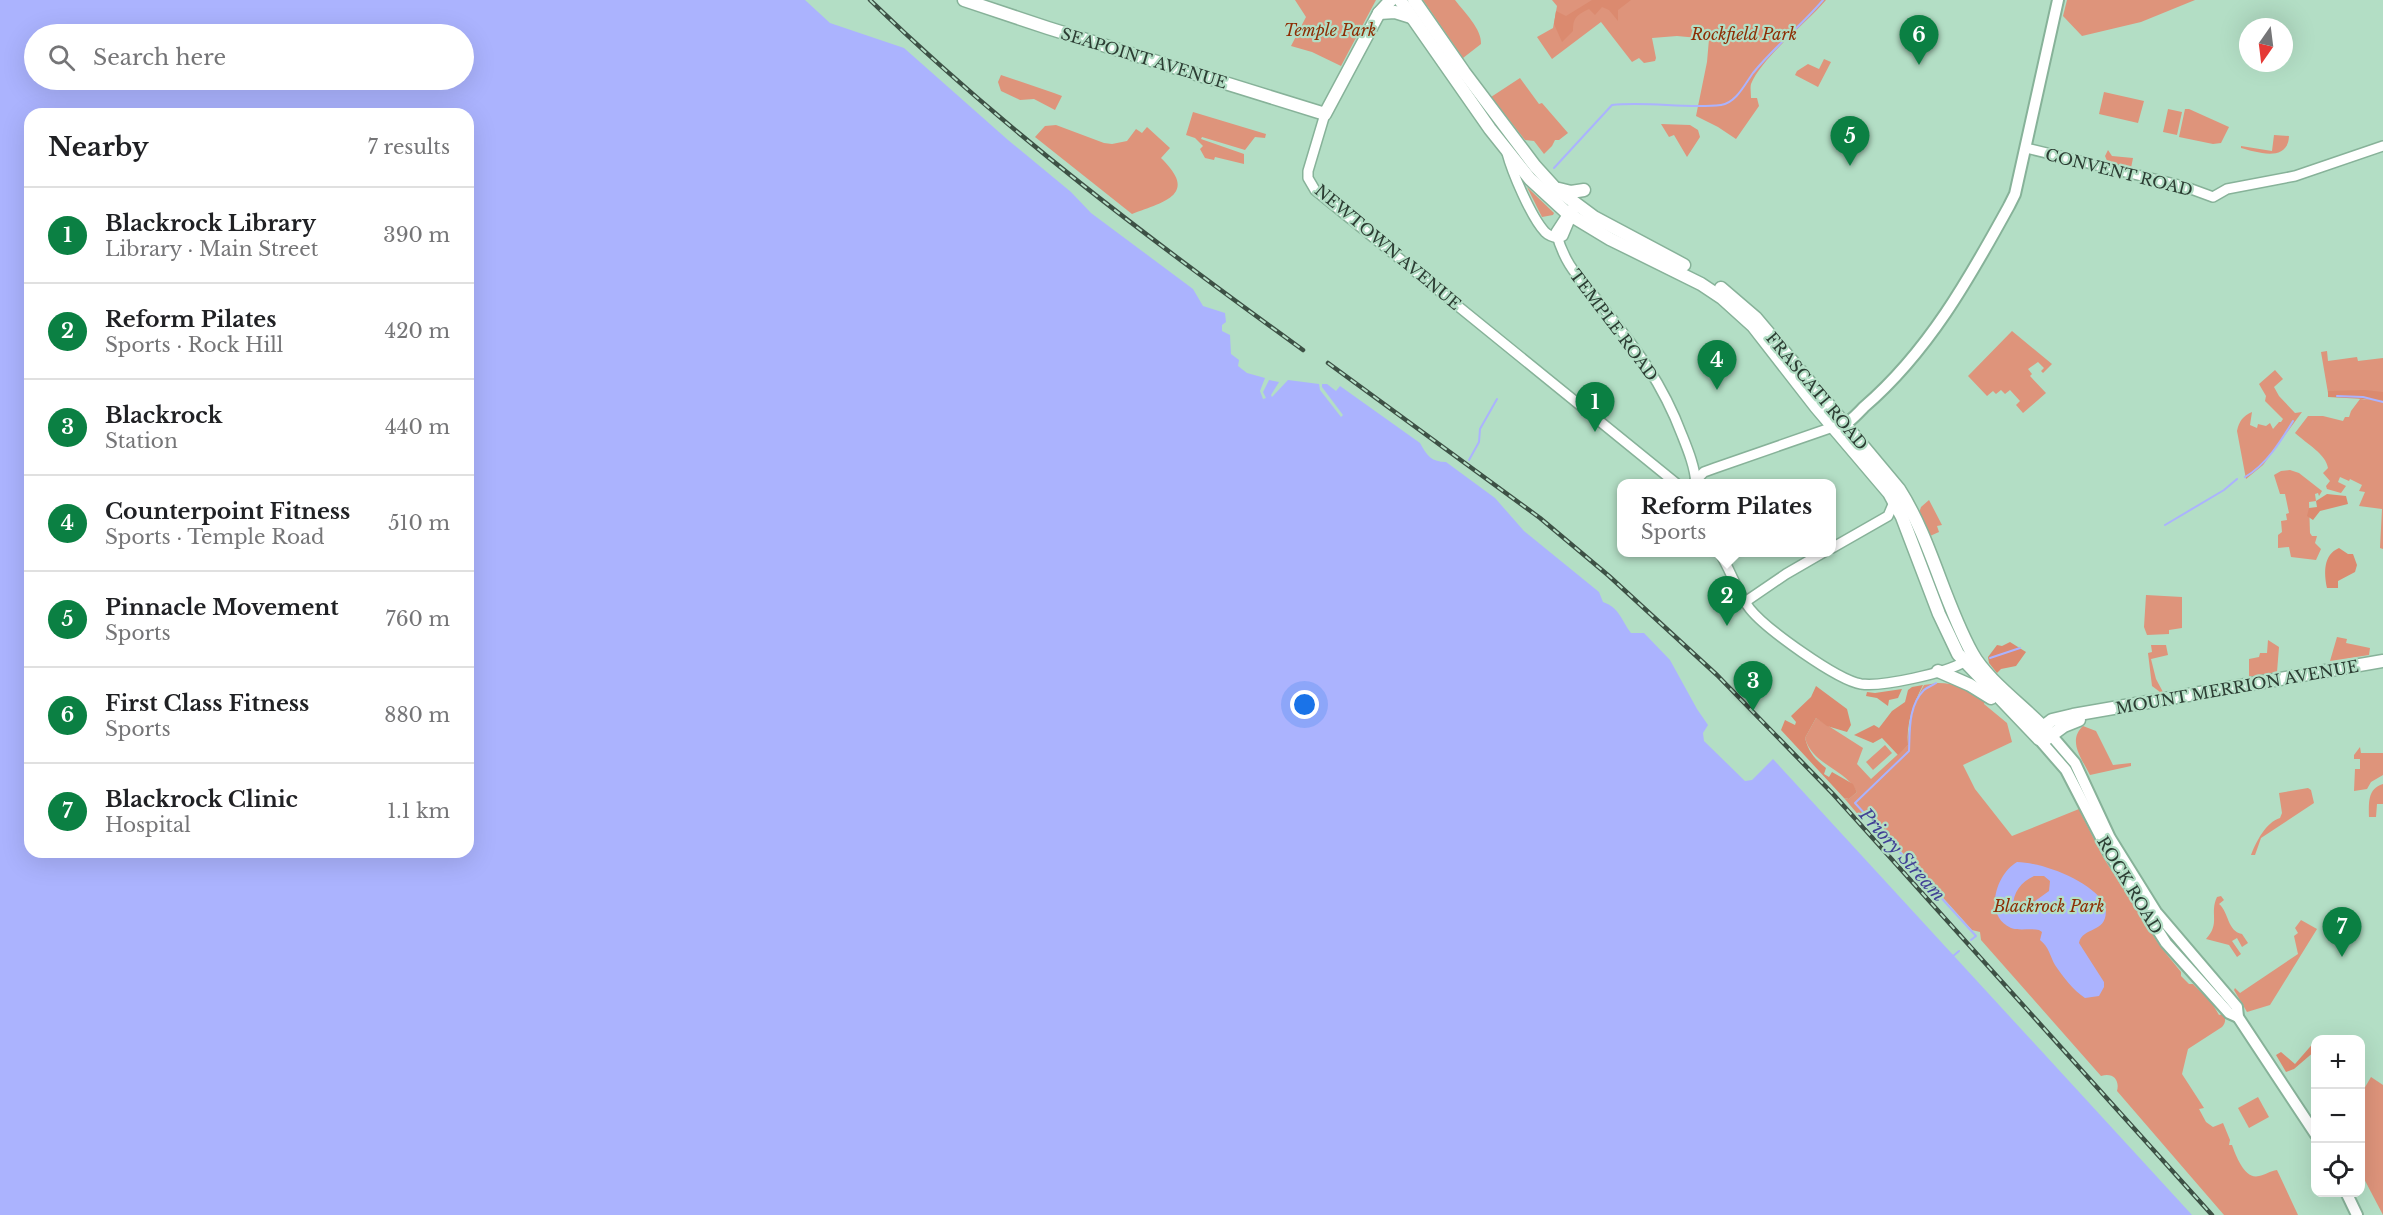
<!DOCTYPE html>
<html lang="en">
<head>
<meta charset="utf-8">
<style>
	:root { --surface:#fff; --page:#f2f2f2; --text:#202124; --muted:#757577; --line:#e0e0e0; --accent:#0b8043 }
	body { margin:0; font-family:"Libre Baskerville",serif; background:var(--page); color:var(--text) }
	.controls { position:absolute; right:18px; bottom:18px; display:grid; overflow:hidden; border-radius:12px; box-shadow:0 6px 24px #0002 }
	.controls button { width:54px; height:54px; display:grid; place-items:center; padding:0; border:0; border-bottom:2px solid var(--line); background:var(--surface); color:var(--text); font:30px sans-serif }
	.compass { position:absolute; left:2239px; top:18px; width:54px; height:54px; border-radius:50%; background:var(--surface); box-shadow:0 6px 24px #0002; rotate:194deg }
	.you { position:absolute; left:1305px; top:705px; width:21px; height:21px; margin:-15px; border:4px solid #fff; border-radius:50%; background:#1a73e8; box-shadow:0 0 0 9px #1a73e833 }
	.badge { display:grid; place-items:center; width:39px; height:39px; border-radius:50%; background:var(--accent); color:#fff; font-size:20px; font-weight:700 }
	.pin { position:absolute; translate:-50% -50px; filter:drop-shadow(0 2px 3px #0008) }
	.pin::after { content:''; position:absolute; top:32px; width:21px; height:18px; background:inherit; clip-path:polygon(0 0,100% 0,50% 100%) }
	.popup { position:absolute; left:1617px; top:479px; width:219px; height:78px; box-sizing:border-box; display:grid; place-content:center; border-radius:12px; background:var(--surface); filter:drop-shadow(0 2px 4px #0005); font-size:20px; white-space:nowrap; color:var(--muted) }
	.popup b { font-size:22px; color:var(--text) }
	.popup::after { content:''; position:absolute; left:50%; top:100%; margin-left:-12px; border:12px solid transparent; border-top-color:var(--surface) }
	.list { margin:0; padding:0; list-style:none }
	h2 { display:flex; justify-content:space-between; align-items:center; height:78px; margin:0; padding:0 24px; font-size:26px }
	h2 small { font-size:20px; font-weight:400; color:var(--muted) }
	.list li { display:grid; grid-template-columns:39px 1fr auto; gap:18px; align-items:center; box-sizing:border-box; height:96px; padding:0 24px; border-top:2px solid var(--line) }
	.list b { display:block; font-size:22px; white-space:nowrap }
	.list p { margin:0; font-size:20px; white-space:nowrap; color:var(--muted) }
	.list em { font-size:20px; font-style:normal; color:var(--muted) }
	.icon { flex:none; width:33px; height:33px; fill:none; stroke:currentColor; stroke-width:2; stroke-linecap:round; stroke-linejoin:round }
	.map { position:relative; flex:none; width:2383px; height:1215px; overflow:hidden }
	.search { position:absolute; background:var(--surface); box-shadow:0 6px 24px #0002; left:24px; top:24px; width:450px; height:66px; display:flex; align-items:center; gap:15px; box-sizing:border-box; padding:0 21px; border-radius:33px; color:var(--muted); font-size:22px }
	.panel { position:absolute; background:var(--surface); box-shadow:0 6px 24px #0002; left:24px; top:108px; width:450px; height:750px; border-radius:18px }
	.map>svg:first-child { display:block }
	.green { fill:#de947b }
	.forest { fill:#db8a6f }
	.water { fill:#abb3fe; fill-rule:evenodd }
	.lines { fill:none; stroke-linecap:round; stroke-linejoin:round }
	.stream { stroke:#abb3fe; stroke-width:2 }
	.tertiary-casing { stroke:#87b299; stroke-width:12 }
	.secondary-casing { stroke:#87b299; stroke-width:14 }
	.trunk-casing { stroke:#87b299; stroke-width:15 }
	.tertiary { stroke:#fff; stroke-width:9 }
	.secondary { stroke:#fff; stroke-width:10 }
	.trunk { stroke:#fff; stroke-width:12 }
	.rail-casing { stroke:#3d5145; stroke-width:4.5 }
	.rail { stroke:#b3dec5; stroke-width:2; stroke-dasharray:7; stroke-linecap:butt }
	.labels { text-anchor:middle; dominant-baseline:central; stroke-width:4.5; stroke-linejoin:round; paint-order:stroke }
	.park-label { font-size:16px; font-style:italic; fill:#8d2d04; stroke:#b3dec5 }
	.street-label { font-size:16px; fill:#2c3d33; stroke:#b3dec5 }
	.water-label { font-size:18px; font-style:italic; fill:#403f95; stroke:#b3dec5 }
</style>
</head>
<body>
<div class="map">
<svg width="2383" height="1215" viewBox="0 0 2383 1215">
	<rect width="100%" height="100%" fill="#b3dec5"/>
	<g class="green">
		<path d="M1295,0H1376L1341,66L1312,52L1291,46L1306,17Z"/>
		<path d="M1423,0H1455C1464,12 1482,29 1481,44L1463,58Z"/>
		<path d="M1552,0H1826C1806,24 1762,57 1751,84C1750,88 1751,93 1751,98H1757L1759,106L1736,139L1718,127L1696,116L1707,62L1709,39L1677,36L1652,38L1656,58L1655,61L1644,63L1639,58L1632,62L1601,22L1552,59L1537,37L1553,28L1557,6Z"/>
		<path d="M2067,0H2195L2141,22L2082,36L2063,16Z"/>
		<path d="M1824,59L1831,62L1818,87L1795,75L1797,71L1808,64L1819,69Z"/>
		<path d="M1001,75L1054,93L1062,96L1055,110L1034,99L1020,100L1001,91L998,82Z"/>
		<path d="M1520,78L1539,104L1542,103L1568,133L1559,140H1555L1552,146L1544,154L1534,141L1525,140L1491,97Z"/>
		<path d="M2104,92L2144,101L2138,123L2099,114Z"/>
		<path d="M2168,109L2182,112L2177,135L2163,132Z"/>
		<path d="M2185,109H2189L2229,127L2221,143L2213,144L2179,137Z"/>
		<path d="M1193,112L1266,134L1265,138L1255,137L1245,150L1202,137L1201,139L1244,154V164L1215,157L1214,160L1205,158L1200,149L1203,146L1195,138L1186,135Z"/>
		<path d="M1661,124L1690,125L1698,130L1700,137L1687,157L1674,135L1669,137Z"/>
		<path d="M1056,125L1104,143L1112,144L1127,141L1136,129L1142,133L1147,127L1170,148L1161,158C1198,194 1167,201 1132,214L1035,137L1045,126Z"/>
		<path d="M2274,135L2289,136C2288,163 2256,152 2241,148V146L2272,151Z"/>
		<path d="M2108,150L2112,156L2133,158L2131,168L2108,163L2105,156Z"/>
		<path d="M1527,187L1554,213L1553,215L1542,217Z"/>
		<path d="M2012,331L2052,364L2043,373L2041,371L2044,368L2038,362L2028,369L2032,374L2030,376L2046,393L2023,413L2016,405L2020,401L2010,390L2005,394L2001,390L1996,394L1993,391L1987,396L1968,376Z"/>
		<path d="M2327,351L2328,361L2357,357L2358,361L2383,358V549L2380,548L2382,509L2359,506L2365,492L2359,491L2362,485L2350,479L2349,481L2340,477L2338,482L2346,486L2341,493L2327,489L2326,486L2330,481L2323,473L2328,468C2326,454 2307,444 2295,433L2308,416H2323L2343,421L2345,417H2349L2351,411L2360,399L2370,400L2328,393L2321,352Z"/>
		<path d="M2275,370L2283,379L2274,387L2279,396L2295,413L2302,412L2263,465L2246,479L2237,431C2239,421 2243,416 2252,412L2250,425L2257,428L2258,424L2266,426L2270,423L2273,429L2279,422H2281L2283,419L2265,401L2266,396L2259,384Z"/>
		<path d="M2290,470L2299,473L2322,491L2319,496L2318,493L2315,494L2316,501L2309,502L2310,533L2312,536H2317L2315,543L2321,549L2316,560L2291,557L2289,547L2278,548V535L2282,532L2281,521L2287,520L2286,514L2289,513L2285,494H2280L2274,475L2281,471Z"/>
		<path d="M1929,500L1942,525L1937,526L1939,532L1930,536L1919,513L1921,507Z"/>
		<path d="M2146,595L2182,597V628L2169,630V634L2147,635L2144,627Z"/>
		<path d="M2337,637L2347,639L2346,643L2370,648L2369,655L2330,661Z"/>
		<path d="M2268,640L2279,647L2277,672L2249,677V659L2259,657L2260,653H2267Z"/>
		<path d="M2151,645H2166L2168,655L2151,659L2156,679L2163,692H2160L2152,686L2148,653L2152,652Z"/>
		<path d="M1938,683C1956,683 1971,690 1985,701L1984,704L2007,723L2012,742L1963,765L1975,789L2012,836L2079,809L2103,857L2160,946L2181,972V976L2189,984H2193L2212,1003L2219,1015L2223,1014C2226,1018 2226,1023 2222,1027L2188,1049L2182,1074L2204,1108L2199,1109L2206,1122L2213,1127L2223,1123L2230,1140L2229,1145H2232C2236,1156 2245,1180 2259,1176C2265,1175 2270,1171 2277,1170L2298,1215H2224L2117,1091C2120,1080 2113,1072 2101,1076L1981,940L1980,932L1972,930L1866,812L1861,818L1844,798L1849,799L1857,792C1845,768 1813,766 1805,738L1816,718L1863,748L1857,764L1871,779L1908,745C1908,724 1913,704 1924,685Z"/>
		<path d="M2083,726L2096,731L2113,765L2131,763V766L2090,775C2082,759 2067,741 2083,726Z"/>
		<path d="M1885,745L1892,753L1873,770L1866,762Z"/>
		<path d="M2360,747L2361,753H2383V775L2371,782L2367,789L2354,791L2355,769H2360V759H2354V755Z"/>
		<path d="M2383,784V804H2377L2376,817H2369C2369,803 2367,789 2383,784Z"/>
		<path d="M2308,788L2311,790L2314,803L2261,838L2255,855H2251C2256,842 2266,822 2280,818L2282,813L2279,793Z"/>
		<path d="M2221,896L2224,900L2219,904C2229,912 2227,931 2242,934L2248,943L2242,947L2237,938L2232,941L2241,954L2237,957L2229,945L2206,939C2221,923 2209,914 2217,897Z"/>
		<path d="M2301,920L2317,929L2270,1005L2247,1012L2234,990L2235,988L2240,993L2298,954L2294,936L2298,933L2295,928Z"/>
		<path d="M2371,1077L2383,1085V1215L2361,1173V1094Z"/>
		<path d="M2258,1097L2269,1117L2249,1128L2238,1108Z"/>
	</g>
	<g class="forest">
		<path d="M1592,0H1631L1618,10V21L1609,10L1602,7L1595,15L1589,9C1577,15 1573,17 1573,31L1562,42L1554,24L1556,11L1566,16Z"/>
		<path d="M2365,390L2383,392V400L2328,397V391Z"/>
		<path d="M2327,494L2346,496L2348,504L2320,511L2313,520L2307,516L2309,508L2317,507L2316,501Z"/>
		<path d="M2339,548L2348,554H2353L2357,565L2355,572L2338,581V588H2327C2324,573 2323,555 2339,548Z"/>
		<path d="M2010,642L2026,652L2016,666L2001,669L1997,673L1989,663L1988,657L1997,645L2002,646Z"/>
		<path d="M1923,685C1913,704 1906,724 1908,745L1898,755L1882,738L1873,743L1854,735L1874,725L1879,728L1892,711L1905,702L1908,690L1912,687Z"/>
		<path d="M1816,686L1847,709L1851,725L1847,732L1827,726L1816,718L1805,738C1809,753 1815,759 1826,768L1824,774L1829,777L1832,772L1853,784L1857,792L1849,799L1844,798L1781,730L1785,720L1795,725L1796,722L1791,716L1811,697Z"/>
		<path d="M1902,689L1898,698L1889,700L1888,706L1877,698L1866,696L1867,692L1875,693Z"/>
		<path d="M2316,1040L2315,1051L2294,1069L2286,1072L2276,1055L2281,1052L2295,1064Z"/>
	</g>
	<g class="water">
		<path d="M0,0H805L830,23L904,48L1008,140L1071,192L1091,213L1193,289L1203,306L1225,313L1226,322L1222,325V331L1230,335L1231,354L1239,360L1238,366L1247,373L1265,378L1260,391L1263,399L1266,398L1263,392L1269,380L1279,382L1271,395L1272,397L1288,380L1319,384L1320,390L1341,417L1343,415L1322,387V384H1327L1336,391L1340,386L1420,443C1427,456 1432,462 1446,462L1495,498L1524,531L1599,592L1603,602C1620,608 1621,620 1631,633H1644L1670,660L1697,709L1708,725L1703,733L1704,741L1745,781L1752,780L1773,759L2192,1215H0ZM34,34H464V80H34ZM30,114H468V852H30Z"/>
		<path d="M2017,862C2044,863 2089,880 2105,904C2111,935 2083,925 2079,943L2104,982V987L2099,996L2085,998C2073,990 2063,977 2055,965C2050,956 2049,947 2040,940L2042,932L2039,930C2031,928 2019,931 2011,928C1983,916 1996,874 2017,862ZM2034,876H2044L2050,881L2049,891L2027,907L2017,910L2013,907C2013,892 2021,882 2034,876Z"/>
	</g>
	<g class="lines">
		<g class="stream">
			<path d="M1554,168L1612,105C1648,101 1686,109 1721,105C1736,103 1745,84 1753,73C1774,47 1801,26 1823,0"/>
			<path d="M2337,396L2363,397L2383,402"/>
			<path d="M1469,460L1479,442L1480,429L1497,399"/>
			<path d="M2245,477C2266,465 2281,441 2293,421"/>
			<path d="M2165,525L2224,490L2237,479"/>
			<path d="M1990,658L2020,648"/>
			<path d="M1936,683C1932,686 1927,687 1924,690C1908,706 1910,731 1909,751L1855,803L1976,936L1971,940"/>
			<path d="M1952,957L1959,951"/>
		</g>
		<g class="tertiary-casing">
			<g id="tertiary">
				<path d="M1325,114L1308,171V178L1315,190L1677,484"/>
				<path d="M2026,148L2183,186L2213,197L2227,189L2295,176L2383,146"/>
				<path d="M1507,153C1512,172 1531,217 1545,232C1548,235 1553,237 1558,238"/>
				<path d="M1571,209L1556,232C1565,267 1581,279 1602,306C1637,350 1662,382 1682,435C1688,450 1695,467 1696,484"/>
				<path d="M1558,238L1563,236L1574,210"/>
				<path d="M1694,482L1704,472L1715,468L1833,427"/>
				<path d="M1832,548L1888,516L1894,502"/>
				<path d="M1719,552C1731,570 1737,593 1750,609C1766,629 1837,680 1861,684C1883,687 1945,673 1964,662"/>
				<path d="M1745,602L1786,574L1824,552"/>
			</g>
		</g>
		<g class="secondary-casing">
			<g id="secondary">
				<path d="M1839,426C1849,424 1857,414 1864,407C1928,352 1969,279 2009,206L2015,194L2058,0"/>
				<path d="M2051,735L2075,763L2110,838L2156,912L2237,1007L2238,1017L2316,1135"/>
				<path d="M2039,739L2066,770L2109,853L2166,943L2229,1013L2238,1017"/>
				<path d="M2346,1192L2357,1215"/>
			</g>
		</g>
		<g class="trunk-casing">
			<g id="trunk">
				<path d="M964,0L1048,28L1325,114L1379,13L1391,0"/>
				<path d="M1400,0L1490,129L1530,179L1567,213L1610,239L1701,284L1722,298L1753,326L1816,407L1889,493L1902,517L1939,614L1958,654L2039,739"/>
				<path d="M1414,0L1464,72L1535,166L1555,188L1594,217L1684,265"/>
				<path d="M1379,13L1395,12L1411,17"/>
				<path d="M1559,189L1571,192L1584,190"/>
				<path d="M1721,288L1756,318L1899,489C1931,539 1943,600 1972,653C1987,681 2029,710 2051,735"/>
				<path d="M1938,671L1970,685L1991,698"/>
				<path d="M2039,730L2052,720L2073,715L2383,661"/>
				<path d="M2045,740L2064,726L2079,720"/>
			</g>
		</g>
		<use href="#tertiary" class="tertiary"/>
		<use href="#secondary" class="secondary"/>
		<use href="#trunk" class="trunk"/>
		<g class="rail-casing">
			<g id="rail">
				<path d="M870,0C1004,130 1152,241 1303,350"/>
				<path d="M1328,363L1540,518L1609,576L1717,675L1833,794L2212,1215"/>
			</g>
		</g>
		<use href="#rail" class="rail"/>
	</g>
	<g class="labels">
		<g class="park-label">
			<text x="1330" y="30">Temple Park</text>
			<text x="1744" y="34">Rockfield Park</text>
			<text x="2049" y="906">Blackrock Park</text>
		</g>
		<g class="street-label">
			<text transform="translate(1144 58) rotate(17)">SEAPOINT AVENUE</text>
			<text transform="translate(2119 172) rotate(14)">CONVENT ROAD</text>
			<text transform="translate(1388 247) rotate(40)">NEWTOWN AVENUE</text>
			<text transform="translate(1614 325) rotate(53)">TEMPLE ROAD</text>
			<text transform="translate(1817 391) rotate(50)">FRASCATI ROAD</text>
			<text transform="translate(2237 687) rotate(-10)">MOUNT MERRION AVENUE</text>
			<text transform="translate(2130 885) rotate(59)">ROCK ROAD</text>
		</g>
		<g class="water-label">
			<text transform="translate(1902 855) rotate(48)">Priory Stream</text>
		</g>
	</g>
</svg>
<div class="controls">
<button>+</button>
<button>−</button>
<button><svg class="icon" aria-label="locate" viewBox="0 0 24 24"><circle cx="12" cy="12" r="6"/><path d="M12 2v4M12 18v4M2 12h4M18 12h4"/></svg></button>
</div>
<svg class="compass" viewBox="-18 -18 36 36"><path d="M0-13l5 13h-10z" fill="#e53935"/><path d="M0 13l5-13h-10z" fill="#757577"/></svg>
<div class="you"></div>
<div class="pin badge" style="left:1595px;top:432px">1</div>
<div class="pin badge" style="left:1727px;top:626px">2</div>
<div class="popup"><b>Reform Pilates</b>Sports</div>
<div class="pin badge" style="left:1753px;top:711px">3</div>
<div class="pin badge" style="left:1717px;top:390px">4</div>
<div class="pin badge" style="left:1850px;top:166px">5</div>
<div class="pin badge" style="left:1919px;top:65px">6</div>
<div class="pin badge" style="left:2342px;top:957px">7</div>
<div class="search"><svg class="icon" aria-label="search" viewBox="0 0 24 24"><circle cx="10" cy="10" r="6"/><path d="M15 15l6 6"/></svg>Search here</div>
<section class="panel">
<h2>Nearby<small>7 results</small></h2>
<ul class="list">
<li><span class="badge">1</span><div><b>Blackrock Library</b><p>Library · Main Street</p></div><em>390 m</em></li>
<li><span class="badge">2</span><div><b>Reform Pilates</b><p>Sports · Rock Hill</p></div><em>420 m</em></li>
<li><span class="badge">3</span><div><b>Blackrock</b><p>Station</p></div><em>440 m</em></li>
<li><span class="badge">4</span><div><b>Counterpoint Fitness</b><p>Sports · Temple Road</p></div><em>510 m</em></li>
<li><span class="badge">5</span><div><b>Pinnacle Movement</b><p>Sports</p></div><em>760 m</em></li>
<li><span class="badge">6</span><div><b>First Class Fitness</b><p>Sports</p></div><em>880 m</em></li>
<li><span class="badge">7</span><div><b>Blackrock Clinic</b><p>Hospital</p></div><em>1.1 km</em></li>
</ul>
</section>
</div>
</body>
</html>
